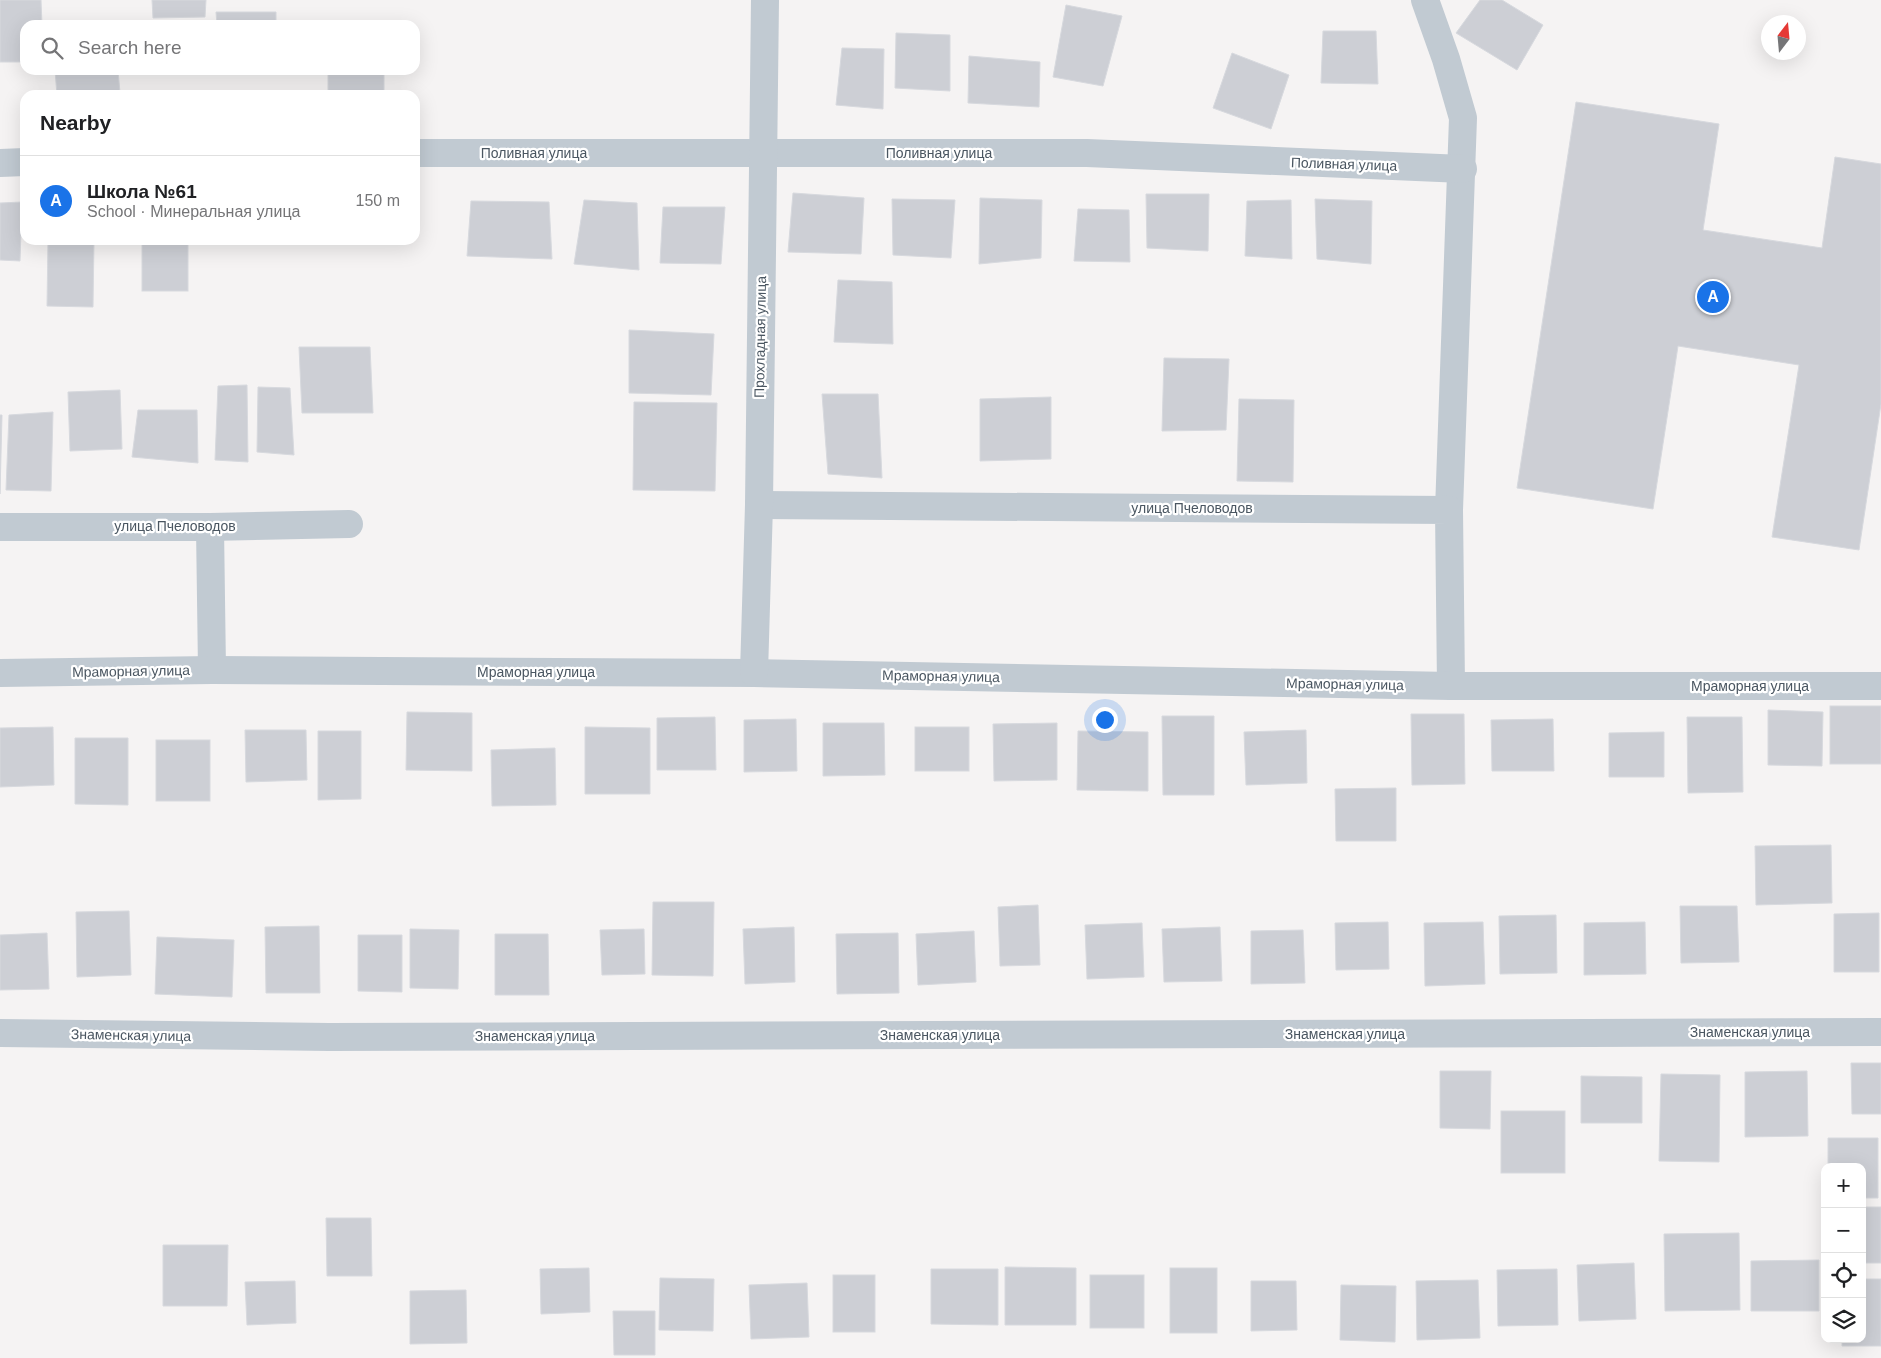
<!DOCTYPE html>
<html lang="en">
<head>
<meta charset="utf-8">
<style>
	:root { --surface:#fff; --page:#f2f2f2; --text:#202124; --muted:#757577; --line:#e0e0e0; --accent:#1a73e8 }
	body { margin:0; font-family:Arial,sans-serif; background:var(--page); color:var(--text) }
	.controls { position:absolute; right:15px; bottom:15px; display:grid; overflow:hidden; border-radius:10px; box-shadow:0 5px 20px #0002 }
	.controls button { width:45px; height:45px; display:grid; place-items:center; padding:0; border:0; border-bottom:1px solid var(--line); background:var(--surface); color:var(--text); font:25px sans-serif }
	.compass { position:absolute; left:1761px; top:15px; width:45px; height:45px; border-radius:50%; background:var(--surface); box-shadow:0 5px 20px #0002; rotate:16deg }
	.you { position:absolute; left:1104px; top:719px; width:18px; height:18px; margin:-12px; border:4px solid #fff; border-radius:50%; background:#1a73e8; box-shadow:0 0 0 8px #1a73e833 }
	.badge { display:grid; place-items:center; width:32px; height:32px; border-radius:50%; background:var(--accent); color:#fff; font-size:16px; font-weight:700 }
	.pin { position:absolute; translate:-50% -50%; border:2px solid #fff; box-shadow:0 1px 5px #0006 }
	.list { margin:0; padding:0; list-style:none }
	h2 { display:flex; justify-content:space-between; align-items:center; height:65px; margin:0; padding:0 20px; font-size:21px }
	h2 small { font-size:16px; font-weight:400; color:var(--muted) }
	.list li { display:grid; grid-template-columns:32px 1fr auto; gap:15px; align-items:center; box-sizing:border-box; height:90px; padding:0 20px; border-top:1px solid var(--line) }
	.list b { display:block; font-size:19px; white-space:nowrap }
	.list p { margin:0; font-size:16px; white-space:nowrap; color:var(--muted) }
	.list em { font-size:16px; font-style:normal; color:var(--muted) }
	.icon { flex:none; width:28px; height:28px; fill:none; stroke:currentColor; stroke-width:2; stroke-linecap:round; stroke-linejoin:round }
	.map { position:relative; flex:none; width:1881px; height:1358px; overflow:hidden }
	.search { position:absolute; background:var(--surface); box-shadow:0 5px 20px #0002; left:20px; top:20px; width:400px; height:55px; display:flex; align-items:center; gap:12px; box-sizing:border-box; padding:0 18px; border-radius:15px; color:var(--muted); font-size:19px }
	.panel { position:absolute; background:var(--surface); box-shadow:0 5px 20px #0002; left:20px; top:90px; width:400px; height:155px; border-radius:15px }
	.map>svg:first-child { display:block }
	.building { fill:#cdcfd5; stroke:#d7d9de }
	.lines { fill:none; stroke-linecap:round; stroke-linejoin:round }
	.street { stroke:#c1cad2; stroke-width:28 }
	.labels { text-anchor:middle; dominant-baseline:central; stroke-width:4.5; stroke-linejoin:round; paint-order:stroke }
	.street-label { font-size:14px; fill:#4a5661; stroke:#fff }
</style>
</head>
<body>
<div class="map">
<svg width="1881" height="1358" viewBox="0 0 1881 1358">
	<rect width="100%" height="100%" fill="#f5f3f3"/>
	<g class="building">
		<path d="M0,0H41L42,25H25V62H0Z"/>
		<path d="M152,0H206L205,17L153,18Z"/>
		<path d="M1480,0H1502L1543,25L1517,70L1456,33Z"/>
		<path d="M1066,5L1122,16L1103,86L1053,77Z"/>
		<path d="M216,12H276V25H217Z"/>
		<path d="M1323,31H1376L1378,84L1321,83Z"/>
		<path d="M896,33L950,35V91L895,88Z"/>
		<path d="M842,48L884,49L883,109L836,105Z"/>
		<path d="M1232,53L1289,75L1271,129L1213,108Z"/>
		<path d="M969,56L1040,62L1039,107L968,103Z"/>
		<path d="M55,70H118L120,93L57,95Z"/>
		<path d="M218,70H276V73L218,71Z"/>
		<rect x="328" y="70" width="56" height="25"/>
		<path d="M1576,102L1719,124L1703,230L1822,248L1835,157L1881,164V404L1859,550L1772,537L1799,365L1678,346L1653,509L1517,488Z"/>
		<path d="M793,193L864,198L861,254L788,252Z"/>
		<path d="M1146,194H1209L1208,251L1147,248Z"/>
		<path d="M980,198L1042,200L1041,258L979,264Z"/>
		<path d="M892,199L955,200L951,258L893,255Z"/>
		<path d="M1315,199L1372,201L1371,264L1317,259Z"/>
		<path d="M584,200L637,203L639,270L574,264Z"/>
		<path d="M1291,200L1292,259L1245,256L1247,201Z"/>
		<path d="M471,201L549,202L552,259L467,256Z"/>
		<path d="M22,202L20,261L0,260V203Z"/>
		<path d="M663,207H725L721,264L660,263Z"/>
		<path d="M1078,209L1129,210L1130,262L1074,261Z"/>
		<path d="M48,240H94L93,307L47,306Z"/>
		<rect x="142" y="240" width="46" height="51"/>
		<path d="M838,280L892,282L893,344L834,342Z"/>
		<path d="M629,330L714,334L711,395L629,393Z"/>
		<path d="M299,347H370L373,413H302Z"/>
		<path d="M1164,358L1229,359L1226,430L1162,431Z"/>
		<path d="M247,385L248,462L215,460L218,386Z"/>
		<path d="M258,387L290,388L294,455L257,452Z"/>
		<path d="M120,390L122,449L70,451L68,392Z"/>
		<path d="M822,394H878L882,478L828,474Z"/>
		<path d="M1051,397V459L980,461V399Z"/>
		<path d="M1239,399L1294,400L1293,482L1237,481Z"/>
		<path d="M634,402L717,403L715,491L633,490Z"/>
		<path d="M138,410H197L198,463L132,457Z"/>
		<path d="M53,412L51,491L6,490L9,415Z"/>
		<path d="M0,415H2L0,494Z"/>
		<rect x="1830" y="706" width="51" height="58"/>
		<path d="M1768,710L1823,712L1822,766L1768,765Z"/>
		<path d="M407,712L472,713V771L406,770Z"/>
		<path d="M1411,714H1464L1465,784L1412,785Z"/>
		<path d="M1162,716H1214V795H1163Z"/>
		<path d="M715,717L716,770H657V718Z"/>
		<path d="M1687,717H1742L1743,792L1688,793Z"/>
		<path d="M796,719L797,771L744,772V720Z"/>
		<path d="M1553,719L1554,771H1492L1491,720Z"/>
		<path d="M823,723H884L885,775L823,776Z"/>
		<path d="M1057,723V780L994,781L993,724Z"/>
		<path d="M53,727L54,785L0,787V728Z"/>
		<path d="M585,727L650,728V794H585Z"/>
		<rect x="915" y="727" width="54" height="44"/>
		<path d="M245,730H306L307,780L246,782Z"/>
		<path d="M1306,730L1307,783L1246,785L1244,732Z"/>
		<path d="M318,731H361V799L318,800Z"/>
		<path d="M1078,731L1148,732V791L1077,790Z"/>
		<path d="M1664,732V777H1609V733Z"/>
		<path d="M75,738H128V805L75,804Z"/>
		<rect x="156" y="740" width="54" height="61"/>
		<path d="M555,748L556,805L492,806L491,750Z"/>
		<path d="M1396,788V841H1336L1335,789Z"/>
		<path d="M1831,845L1832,903L1756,905L1755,846Z"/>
		<path d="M653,902H714L713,976L652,975Z"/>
		<path d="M1038,905L1040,965L1000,966L998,907Z"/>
		<path d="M1680,906H1737L1739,962L1681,963Z"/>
		<path d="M129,911L131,975L77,977L76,912Z"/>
		<path d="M1879,913V972H1834V914Z"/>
		<path d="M1556,915L1557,973L1500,974L1499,916Z"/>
		<path d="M1388,922L1389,969L1336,970L1335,923Z"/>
		<path d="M1483,922L1485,984L1425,986L1424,923Z"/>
		<path d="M1645,922L1646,974L1584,975V923Z"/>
		<path d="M1142,923L1144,977L1087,979L1085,925Z"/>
		<path d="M319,926L320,993H266L265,927Z"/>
		<path d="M794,927L795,982L745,984L743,929Z"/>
		<path d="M1220,927L1222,981L1164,982L1162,929Z"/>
		<path d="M410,929L459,930L458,989L410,988Z"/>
		<path d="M644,929L645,974L602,975L600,930Z"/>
		<path d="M1303,930L1305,983L1251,984V931Z"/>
		<path d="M974,931L976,982L918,985L916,934Z"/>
		<path d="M47,933L49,989L0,990V935Z"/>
		<path d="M898,933L899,993L837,994L836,934Z"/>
		<path d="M495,934H548L549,995H495Z"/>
		<path d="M358,935H402V992L358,991Z"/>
		<path d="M157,937L234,940L232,997L155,994Z"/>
		<path d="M1851,1063H1881V1114H1852Z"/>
		<path d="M1440,1071H1491L1490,1129L1440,1128Z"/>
		<path d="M1807,1071L1808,1136L1745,1137V1072Z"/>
		<path d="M1661,1074L1720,1075L1719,1162L1659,1161Z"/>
		<path d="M1581,1076L1642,1077V1123H1581Z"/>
		<rect x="1501" y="1111" width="64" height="62"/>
		<path d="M1828,1138H1878V1198H1862V1167H1828Z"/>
		<rect x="1862" y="1207" width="19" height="56"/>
		<path d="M326,1218H371L372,1276H327Z"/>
		<path d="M1739,1233L1740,1310L1665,1311L1664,1234Z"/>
		<path d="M163,1245H228L227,1306H163Z"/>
		<path d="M1819,1260V1311H1751V1261Z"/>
		<path d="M1634,1263L1636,1319L1579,1321L1577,1265Z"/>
		<path d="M1005,1267L1076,1268V1325H1005Z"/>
		<path d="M589,1268L590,1312L541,1314L540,1269Z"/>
		<rect x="1170" y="1268" width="47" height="65"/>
		<path d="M931,1269H998V1325L931,1324Z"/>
		<path d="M1557,1269L1558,1325L1498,1326L1497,1270Z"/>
		<rect x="833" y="1275" width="42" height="57"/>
		<rect x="1090" y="1275" width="54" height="53"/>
		<path d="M660,1278L714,1279L713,1331L659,1330Z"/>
		<path d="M1862,1279H1881V1346H1842V1339H1862Z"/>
		<path d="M1478,1280L1480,1338L1417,1340L1416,1281Z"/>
		<path d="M295,1281L296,1323L247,1325L245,1282Z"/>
		<path d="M1251,1281H1296L1297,1330L1251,1331Z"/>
		<path d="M807,1283L809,1337L751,1339L749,1285Z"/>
		<path d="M1341,1285L1396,1286L1395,1342L1340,1340Z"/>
		<path d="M466,1290L467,1343L410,1344V1291Z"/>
		<path d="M613,1311H655V1355H614Z"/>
	</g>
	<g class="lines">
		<g class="street">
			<path d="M1425,0L1446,59L1463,118L1449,510"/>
			<path d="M415,153H1087L1463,169"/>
			<path d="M0,163L25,162"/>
			<path d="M759,505L1449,510L1451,686"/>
			<path d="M0,527H210L349,524"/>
			<path d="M210,527L212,670"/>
			<path d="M0,673L212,670L754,673L1451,686H1881"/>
			<path d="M754,673L759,505L765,0"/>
			<path d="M0,1033L329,1037L1881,1032"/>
		</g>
	</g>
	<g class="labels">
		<g class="street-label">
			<text x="534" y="153">Поливная улица</text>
			<text x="939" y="153">Поливная улица</text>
			<text transform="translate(1344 164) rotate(2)">Поливная улица</text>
			<text transform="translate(760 337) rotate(-89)">Прохладная улица</text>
			<text x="1192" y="508">улица Пчеловодов</text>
			<text x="175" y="526">улица Пчеловодов</text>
			<text transform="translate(131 671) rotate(-1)">Мраморная улица</text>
			<text x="536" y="672">Мраморная улица</text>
			<text transform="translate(941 676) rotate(1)">Мраморная улица</text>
			<text transform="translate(1345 684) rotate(1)">Мраморная улица</text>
			<text x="1750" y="686">Мраморная улица</text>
			<text x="1750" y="1032">Знаменская улица</text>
			<text x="1345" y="1034">Знаменская улица</text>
			<text transform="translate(131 1035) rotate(1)">Знаменская улица</text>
			<text x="940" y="1035">Знаменская улица</text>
			<text x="535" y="1036">Знаменская улица</text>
		</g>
	</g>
</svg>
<div class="controls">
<button>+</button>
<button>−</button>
<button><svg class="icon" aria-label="locate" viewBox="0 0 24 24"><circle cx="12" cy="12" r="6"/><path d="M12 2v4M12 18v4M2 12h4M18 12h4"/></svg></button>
<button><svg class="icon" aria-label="layers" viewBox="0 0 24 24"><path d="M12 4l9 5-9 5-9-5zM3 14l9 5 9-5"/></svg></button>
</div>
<svg class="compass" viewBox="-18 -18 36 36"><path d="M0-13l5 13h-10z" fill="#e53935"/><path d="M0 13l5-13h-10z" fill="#757577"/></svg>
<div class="you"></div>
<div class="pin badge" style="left:1713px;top:297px">A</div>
<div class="search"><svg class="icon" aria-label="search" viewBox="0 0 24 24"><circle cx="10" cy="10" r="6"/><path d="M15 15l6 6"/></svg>Search here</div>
<section class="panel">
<h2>Nearby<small></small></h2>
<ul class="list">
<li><span class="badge">A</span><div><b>Школа №61</b><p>School · Минеральная улица</p></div><em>150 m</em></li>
</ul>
</section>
</div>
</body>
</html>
